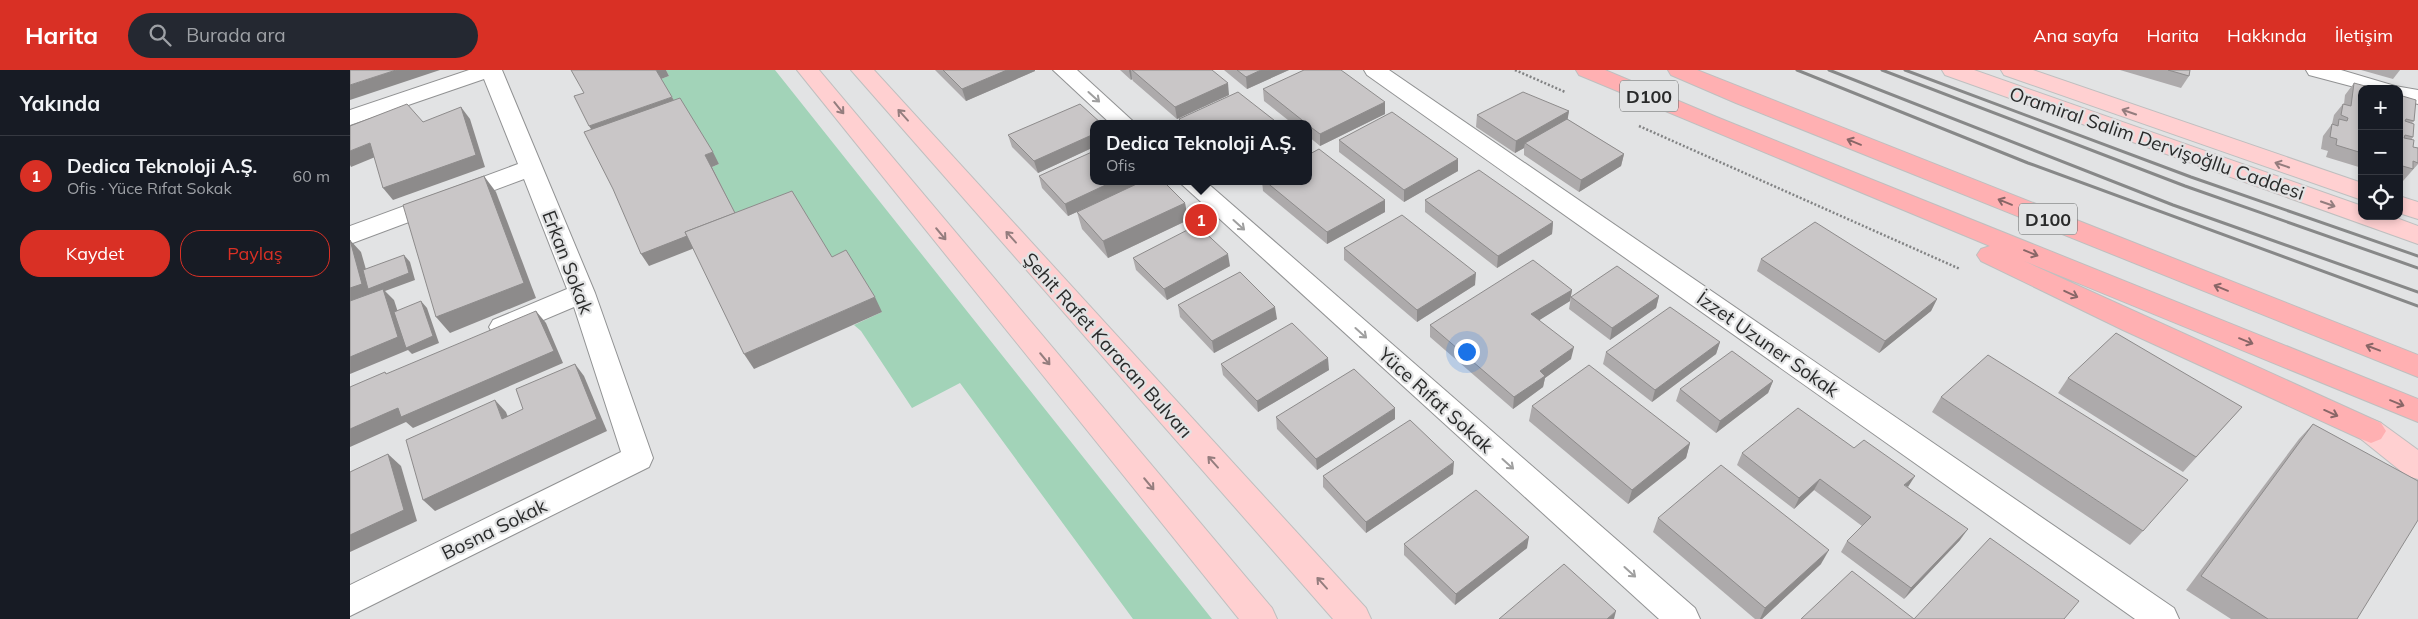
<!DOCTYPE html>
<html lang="tr">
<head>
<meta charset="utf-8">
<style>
	:root { --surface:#171b24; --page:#242831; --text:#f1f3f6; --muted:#9ea1a6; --line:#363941; --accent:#d93025 }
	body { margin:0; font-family:Mulish,sans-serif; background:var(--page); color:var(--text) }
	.controls { position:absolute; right:15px; top:15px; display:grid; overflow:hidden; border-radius:10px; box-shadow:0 2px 8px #0003 }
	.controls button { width:45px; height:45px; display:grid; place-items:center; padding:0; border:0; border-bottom:1px solid var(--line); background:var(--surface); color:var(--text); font:25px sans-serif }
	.you { position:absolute; left:1116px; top:281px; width:18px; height:18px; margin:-12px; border:4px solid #fff; border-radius:50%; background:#1a73e8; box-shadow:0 0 0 8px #1a73e833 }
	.badge { display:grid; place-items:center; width:32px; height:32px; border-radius:50%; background:var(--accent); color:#fff; font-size:16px; font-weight:700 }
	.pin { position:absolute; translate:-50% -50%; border:2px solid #fff; box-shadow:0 1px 5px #0006 }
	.popup { position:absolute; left:740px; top:50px; width:222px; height:65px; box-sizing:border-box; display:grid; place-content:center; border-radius:10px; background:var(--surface); filter:drop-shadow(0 1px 4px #0005); font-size:16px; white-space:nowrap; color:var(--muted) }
	.popup b { font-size:19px; color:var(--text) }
	.popup::after { content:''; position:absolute; left:50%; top:100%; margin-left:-10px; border:10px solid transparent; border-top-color:var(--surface) }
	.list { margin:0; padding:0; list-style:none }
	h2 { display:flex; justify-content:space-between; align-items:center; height:65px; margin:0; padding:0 20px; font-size:21px }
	h2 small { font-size:16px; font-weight:400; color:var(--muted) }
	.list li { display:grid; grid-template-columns:32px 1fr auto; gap:15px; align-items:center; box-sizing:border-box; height:80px; padding:0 20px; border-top:1px solid var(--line) }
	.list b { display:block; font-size:19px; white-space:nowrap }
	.list p { margin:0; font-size:16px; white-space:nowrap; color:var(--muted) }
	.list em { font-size:16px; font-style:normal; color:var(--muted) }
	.actions { display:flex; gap:10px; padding:15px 20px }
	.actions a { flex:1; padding:11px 0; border:1px solid var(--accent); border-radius:20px; text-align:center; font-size:18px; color:var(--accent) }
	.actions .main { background:var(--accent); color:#fff }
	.icon { flex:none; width:28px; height:28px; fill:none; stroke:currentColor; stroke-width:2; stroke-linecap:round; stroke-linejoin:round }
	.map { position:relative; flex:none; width:2068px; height:549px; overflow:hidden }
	header { display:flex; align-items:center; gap:30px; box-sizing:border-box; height:70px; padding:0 25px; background:var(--accent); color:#fff }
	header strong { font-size:24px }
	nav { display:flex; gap:28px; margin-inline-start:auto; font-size:18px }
	.search { width:350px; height:45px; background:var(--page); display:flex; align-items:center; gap:12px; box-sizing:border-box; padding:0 18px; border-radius:28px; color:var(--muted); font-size:19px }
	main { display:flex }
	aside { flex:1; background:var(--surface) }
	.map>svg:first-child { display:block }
	.green { fill:#a2d3b8 }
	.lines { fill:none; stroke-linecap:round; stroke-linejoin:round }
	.minor-casing { stroke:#919293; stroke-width:2 }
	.major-casing { stroke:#bfbfbf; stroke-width:2 }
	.highway-casing { stroke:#bfbfbf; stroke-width:2 }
	.path { stroke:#828384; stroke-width:2.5; stroke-dasharray:2 2; stroke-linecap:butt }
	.minor { fill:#fff; fill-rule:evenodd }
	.major { fill:#ffd0d1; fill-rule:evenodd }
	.highway { fill:#ffb0b2; fill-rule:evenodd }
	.rail { stroke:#878888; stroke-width:3 }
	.wall { fill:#adaaab }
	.shaded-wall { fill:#8d8b8b }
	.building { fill:#c9c6c7; stroke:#8d8b8b }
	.oneway { stroke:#9f9f9f }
	.oneway2 { stroke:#947d7e }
	.oneway3 { stroke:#896667 }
	.labels { text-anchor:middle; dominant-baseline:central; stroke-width:4.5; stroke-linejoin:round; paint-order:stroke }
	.shield { fill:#e2e3e4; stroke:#606262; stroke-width:1 }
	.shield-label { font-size:18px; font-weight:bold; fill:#292a2a }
	.street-label { font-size:19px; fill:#292a2a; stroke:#e2e3e4 }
</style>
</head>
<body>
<header>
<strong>Harita</strong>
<div class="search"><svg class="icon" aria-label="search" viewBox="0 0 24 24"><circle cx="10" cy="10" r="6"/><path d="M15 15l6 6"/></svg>Burada ara</div>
<nav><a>Ana sayfa</a><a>Harita</a><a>Hakkında</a><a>İletişim</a></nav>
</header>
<main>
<aside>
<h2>Yakında<small></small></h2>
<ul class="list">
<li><span class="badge">1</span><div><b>Dedica Teknoloji A.Ş.</b><p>Ofis · Yüce Rıfat Sokak</p></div><em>60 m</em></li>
</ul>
<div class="actions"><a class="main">Kaydet</a><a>Paylaş</a></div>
</aside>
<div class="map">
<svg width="2068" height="549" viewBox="0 0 2068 549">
	<rect width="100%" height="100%" fill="#e2e3e4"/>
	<path class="green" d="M316,0H425L862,549H783L610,313L562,338L511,261L504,255L532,242L393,159L362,97L369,94L331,42L311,9L319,6Z"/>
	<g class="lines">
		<g class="minor-casing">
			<g id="minor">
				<path d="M119,0H152L245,223L303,388L299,397L0,546V515L271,382L224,237L153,267L143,264L139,257L143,250L217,219L174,109L0,174V156L168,94L134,9L0,55V40Z"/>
				<path d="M703,0H727L786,54H761Z"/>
				<path d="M1014,0H1039L1824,538L1829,549H1785L1017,5Z"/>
				<path d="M1956,0H1991L2045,16L2068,20V34L2049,29V19H2012L1959,5Z"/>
				<path d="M828,111H855L1345,538L1350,549H1309Z"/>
			</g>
		</g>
		<g class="major-casing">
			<g id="major">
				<path d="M447,0H469L922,538L927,549H889Z"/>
				<path d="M501,0H524L1016,538L1021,549H983Z"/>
				<path d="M1592,0H1624L2012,136V146H2041L2068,156V174L1595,5Z"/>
				<path d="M1651,0H1683L2012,113V130L1654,5Z"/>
				<path d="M2049,126L2068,132V149L2049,143Z"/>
				<path d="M2021,349L2031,353L2068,380V409L2057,406L2011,369L2006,361L2011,353Z"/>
			</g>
		</g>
		<g class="highway-casing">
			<g id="highway">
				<path d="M1226,0H1255L1369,48L2068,329V352L1674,191L2031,353L2036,361L2031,369L2021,373L2011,369L1773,260L1631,191L1627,185L1631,179L1640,176L1229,5Z"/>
				<path d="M1318,0H1347L2068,285V307L1386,33L1321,5Z"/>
			</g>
		</g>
		<g class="path">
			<path d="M1165,0L1215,22"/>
			<path d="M1289,56L1610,199"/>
		</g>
		<use href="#minor" class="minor"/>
		<use href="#major" class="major"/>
		<use href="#highway" class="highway"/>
		<g class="rail">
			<path d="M1447,0L1678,93L2068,236"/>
			<path d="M1479,0L1823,135L2068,222"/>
			<path d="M1532,0L1835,116L2068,198"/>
			<path d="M1555,0L1841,107L2068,186"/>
		</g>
	</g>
	<g class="wall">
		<path d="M585,0H685V1L616,31Z"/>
		<path d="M770,0H862L879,25L827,49L783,11L782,9L781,10Z"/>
		<path d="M874,0H939L897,19Z"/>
		<path d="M1770,0H1840L1839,6L1831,18Z"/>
		<path d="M2011,0H2050L2043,9Z"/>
		<path d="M2004,13L2012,19V98L1976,87L1978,81L1971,79L1973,66L1982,54L1984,45L1993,34H1994L1995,25Z"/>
		<path d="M913,19L1035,32V44L970,76L958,66V54H943L914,31Z"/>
		<path d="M2049,25L2064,51L2062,53L2063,67L2061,70L2063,77L2068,78V94L2053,111L2049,110Z"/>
		<path d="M1219,41L1217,49L1274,84L1271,96L1229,122L1174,85V78L1165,83L1126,57L1127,45Z"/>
		<path d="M829,49L929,54H830Z"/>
		<path d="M744,54V77L688,103L662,77L658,65Z"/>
		<path d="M989,70L1108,89V101L1054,132L989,82Z"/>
		<path d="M689,106L785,115L835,133L838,150L758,188L732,159L727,142L718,146L692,118Z"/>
		<path d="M912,111H958L1035,142L977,174L913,121Z"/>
		<path d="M1075,130L1203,152L1202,164L1147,198L1075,142Z"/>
		<path d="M994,178L1125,215L1067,252L994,190Z"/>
		<path d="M783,188L880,196L817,230L786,200Z"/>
		<path d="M1411,189L1587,229L1581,241L1529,283L1407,201Z"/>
		<path d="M1222,220L1220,231L1189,250L1221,289L1195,308L1193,317L1163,339L1080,267V255Z"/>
		<path d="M1309,226L1306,238L1260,270L1219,239L1221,227Z"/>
		<path d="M828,235L927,249L864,283L830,247Z"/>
		<path d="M1370,272L1366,284L1302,332L1253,294L1256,282Z"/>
		<path d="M871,294L979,300L908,342L873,305Z"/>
		<path d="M1718,308L1892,337L1833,402L1708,323Z"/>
		<path d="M1423,311L1418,323L1366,363L1326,331L1330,319Z"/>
		<path d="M1591,327L1793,461L1780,475L1582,342Z"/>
		<path d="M1182,336L1340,373L1336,388L1278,434L1179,351Z"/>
		<path d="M926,347L1045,349L967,400L927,359Z"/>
		<path d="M1963,354L2007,549H1881L1836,520L1949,369Z"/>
		<path d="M1392,383L1558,417L1610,470L1554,529L1491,482L1497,471L1512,456L1464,420L1444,439L1387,395Z"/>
		<path d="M1103,404L1016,463L973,417V406Z"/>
		<path d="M1308,448L1471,494L1412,549H1405L1303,462Z"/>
		<path d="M1054,474L1177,478L1105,535L1054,485Z"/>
	</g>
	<g class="shaded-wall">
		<path d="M46,0H90L0,30V15Z"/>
		<path d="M306,0H316L319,6L311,9Z"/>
		<path d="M657,0H685V1L616,31L612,19Z"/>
		<path d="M779,0H781L782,9L781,10Z"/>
		<path d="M911,0H939L897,19L896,7Z"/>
		<path d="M878,13L879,25L827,49L825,37Z"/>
		<path d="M322,27L331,42L249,71L239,56Z"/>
		<path d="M1035,32V44L970,76V64Z"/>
		<path d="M111,37L120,49L135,97L43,130L33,118Z"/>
		<path d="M1219,41L1217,53L1175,73L1174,78L1165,83L1166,71Z"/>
		<path d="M744,64V77L688,103L684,91Z"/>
		<path d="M20,73L30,85L1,97L0,95V81Z"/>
		<path d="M363,82L369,94L362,97L393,159L299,196L291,184L355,85Z"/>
		<path d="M1274,84L1271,96L1229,122L1231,110Z"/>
		<path d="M1108,89V101L1054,132V120Z"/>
		<path d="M134,106L146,122L186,228L100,263L86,247Z"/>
		<path d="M764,111H785V115L718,146L715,134Z"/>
		<path d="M1035,130V142L977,174V162Z"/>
		<path d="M835,133L838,150L758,188L753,171Z"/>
		<path d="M1203,152L1202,164L1147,198L1148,186Z"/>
		<path d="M0,170L11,182L21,217L54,185L60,192L65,210L35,221L44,230L59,276L71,231L77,238L89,273L62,284L58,280L0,304Z"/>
		<path d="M878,184L880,196L817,230L814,219Z"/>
		<path d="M1126,203L1125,215L1067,252V240Z"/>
		<path d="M1222,220L1220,231L1180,256L1181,244Z"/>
		<path d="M1309,226L1306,238L1260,270L1262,258Z"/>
		<path d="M525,227L532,242L404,299L394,284Z"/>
		<path d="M1587,229L1581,241L1529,283L1535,271Z"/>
		<path d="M925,237L927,249L864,283L862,271Z"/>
		<path d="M186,241L196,253L213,293L63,358L56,352L0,377V359Z"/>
		<path d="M1370,272L1366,284L1302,332L1305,320Z"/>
		<path d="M1224,277L1221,289L1195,308L1193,317L1163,339L1164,327L1190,301Z"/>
		<path d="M978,288L979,300L908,342L907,331Z"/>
		<path d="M225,294L234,306L257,361L85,441L73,430Z"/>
		<path d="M1423,311L1418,323L1366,363L1370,351Z"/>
		<path d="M145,330L156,342L163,360L152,349Z"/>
		<path d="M1045,338V349L967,400L966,389Z"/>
		<path d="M1340,373L1336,388L1278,434L1282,420Z"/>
		<path d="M38,384L51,396L67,451L0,482V465Z"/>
		<path d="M1104,392L1103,404L1016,463V452Z"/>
		<path d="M1565,406L1558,417L1554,415Z"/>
		<path d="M1470,409L1464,420L1444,439L1449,428Z"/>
		<path d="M1618,459L1610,470L1554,529L1561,518Z"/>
		<path d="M1179,467L1177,478L1105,535L1106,524Z"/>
		<path d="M1479,480L1471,494L1412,549H1410L1415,538Z"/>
		<path d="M1266,541L1264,549H1257Z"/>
	</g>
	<g class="building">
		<path d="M0,0H46L0,15Z"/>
		<path d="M221,0H306L322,27L239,56L224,26L234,23Z"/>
		<path d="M593,0H657L612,19Z"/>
		<path d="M782,0H862L878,13L825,37Z"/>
		<path d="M887,0H911L896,7Z"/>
		<path d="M954,0H991L1035,32L970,64L958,55V54H957L913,19Z"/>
		<path d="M1818,0H1840L1839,6Z"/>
		<path d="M2004,13L2026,19H2012V83L1986,75L1987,69L1980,67L1982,54L1988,56L1989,49L1997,51L1998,48L1991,45L1993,34L2001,36Z"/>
		<path d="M888,22L929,54H834L829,49Z"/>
		<path d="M1173,22L1219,41L1166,71L1127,45Z"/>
		<path d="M2049,25L2066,30L2064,51L2056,49L2055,51L2064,54L2063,67L2055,65L2054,68L2064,70L2063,77L2068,78V93L2063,91V99L2049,95Z"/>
		<path d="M330,28L363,82L355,85L385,143L335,162L337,166L291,184L263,119L234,62Z"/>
		<path d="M57,34L73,52L111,37L126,85L33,118L20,73L0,81V56Z"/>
		<path d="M730,34L752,54H744V64L684,91L658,65Z"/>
		<path d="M1042,42L1108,89L1054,120L989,70Z"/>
		<path d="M1217,49L1274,84L1231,110L1175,73Z"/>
		<path d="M969,79L1035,130L977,162L915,111H958V85Z"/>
		<path d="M744,81V111H764L715,134L689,106Z"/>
		<path d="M1129,100L1203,152L1148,186L1075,130Z"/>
		<path d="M134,106L174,213L86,247L53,135Z"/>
		<path d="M793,111H813L835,133L753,171L727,142Z"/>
		<path d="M442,121L482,187L496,180L525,227L394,284L335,162Z"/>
		<path d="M1052,145L1126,203L1067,240L994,178Z"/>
		<path d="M1465,152L1587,229L1535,271L1411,189Z"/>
		<path d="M847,155L878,184L814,219L783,188Z"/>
		<path d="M0,170L12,214L0,218Z"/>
		<path d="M54,185L59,203L18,219L13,200Z"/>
		<path d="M1183,190L1222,220L1181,244L1224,277L1190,301L1195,306L1164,327L1080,255Z"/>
		<path d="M1267,196L1309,226L1262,258L1221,227Z"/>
		<path d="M890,202L925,237L862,271L828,235Z"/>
		<path d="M33,219L48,267L0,287V231Z"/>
		<path d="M71,231L83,266L56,278L44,242Z"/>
		<path d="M1320,237L1370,272L1305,320L1256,282Z"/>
		<path d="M186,241L204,281L51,347L48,338L0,359V317L35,302L36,304Z"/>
		<path d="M942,253L978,288L907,331L871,294Z"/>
		<path d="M1766,263L1892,337L1846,387L1718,308Z"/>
		<path d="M1382,281L1423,311L1370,351L1330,319Z"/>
		<path d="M1638,285L1838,410L1793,461L1591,327Z"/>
		<path d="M225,294L247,349L73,430L56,370L145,330L152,349L173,339L166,319Z"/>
		<path d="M1239,295L1340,373L1282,420L1182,336Z"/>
		<path d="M1004,299L1045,338L966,389L926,347Z"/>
		<path d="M1448,338L1504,378L1514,370L1565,406L1554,415L1618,459L1561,518L1497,471L1521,447L1470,409L1449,428L1392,383Z"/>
		<path d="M1060,350L1104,392L1016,452L973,406Z"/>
		<path d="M1963,354L2068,411V450L2007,549H1918L1851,506Z"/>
		<path d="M38,384L54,440L0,465V402Z"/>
		<path d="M1371,395L1479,480L1415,538L1308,448Z"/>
		<path d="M1126,420L1179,467L1106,524L1054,474Z"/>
		<path d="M1640,468L1729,531L1714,549H1564Z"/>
		<path d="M1214,494L1266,541L1257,549H1149Z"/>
		<path d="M1502,501L1564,549H1451Z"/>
	</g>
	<defs><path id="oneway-shaft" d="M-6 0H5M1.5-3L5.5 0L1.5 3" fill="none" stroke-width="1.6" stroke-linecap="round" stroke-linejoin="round" transform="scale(1.25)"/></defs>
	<g class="oneway">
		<use href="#oneway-shaft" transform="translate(744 27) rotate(42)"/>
		<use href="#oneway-shaft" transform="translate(889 155) rotate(42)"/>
		<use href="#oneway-shaft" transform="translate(1011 263) rotate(42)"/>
		<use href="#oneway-shaft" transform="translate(1158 394) rotate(42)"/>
		<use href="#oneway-shaft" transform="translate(1280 502) rotate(42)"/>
	</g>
	<g class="oneway2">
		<use href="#oneway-shaft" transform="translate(489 38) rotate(51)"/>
		<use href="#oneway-shaft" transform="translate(1779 42) rotate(-161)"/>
		<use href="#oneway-shaft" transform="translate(553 45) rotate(-132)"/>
		<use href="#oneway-shaft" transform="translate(1932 95) rotate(-161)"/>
		<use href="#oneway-shaft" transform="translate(1978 134) rotate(19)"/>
		<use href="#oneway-shaft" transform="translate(591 164) rotate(50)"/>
		<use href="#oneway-shaft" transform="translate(661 167) rotate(-132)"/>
		<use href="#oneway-shaft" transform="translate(695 289) rotate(50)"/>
		<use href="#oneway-shaft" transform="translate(863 392) rotate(-132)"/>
		<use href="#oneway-shaft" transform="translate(799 414) rotate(50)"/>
		<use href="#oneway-shaft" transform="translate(972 513) rotate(-132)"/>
	</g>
	<g class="oneway3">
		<use href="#oneway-shaft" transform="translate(1504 72) rotate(-158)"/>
		<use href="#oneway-shaft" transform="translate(1655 132) rotate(-158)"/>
		<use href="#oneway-shaft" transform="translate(1681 183) rotate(22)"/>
		<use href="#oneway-shaft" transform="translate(1871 218) rotate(-158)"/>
		<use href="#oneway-shaft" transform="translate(1721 224) rotate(25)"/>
		<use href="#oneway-shaft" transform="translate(1896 271) rotate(22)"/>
		<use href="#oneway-shaft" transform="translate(2023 278) rotate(-159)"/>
		<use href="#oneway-shaft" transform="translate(2047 333) rotate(22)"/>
		<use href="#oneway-shaft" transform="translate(1981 343) rotate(24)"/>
	</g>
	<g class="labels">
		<g class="shield">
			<rect x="1270" y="10.5" width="58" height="31" rx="4"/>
			<rect x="1669" y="133.5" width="58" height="31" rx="4"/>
		</g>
		<g class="shield-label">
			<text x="1299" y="26">D100</text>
			<text x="1698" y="149">D100</text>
		</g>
		<g class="street-label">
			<text transform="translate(1807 73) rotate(19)">Oramiral Salim Dervişoğllu Caddesi</text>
			<text transform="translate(218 192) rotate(69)">Erkan Sokak</text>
			<text transform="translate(1418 274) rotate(35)">İzzet Uzuner Sokak</text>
			<text transform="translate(758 275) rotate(48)">Şehit Rafet Karacan Bulvarı</text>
			<text transform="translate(1086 330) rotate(42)">Yüce Rıfat Sokak</text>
			<text transform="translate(144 459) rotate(-26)">Bosna Sokak</text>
		</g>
	</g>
</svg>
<div class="controls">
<button>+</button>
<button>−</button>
<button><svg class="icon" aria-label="locate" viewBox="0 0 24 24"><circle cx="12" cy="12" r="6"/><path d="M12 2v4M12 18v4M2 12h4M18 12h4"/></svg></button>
</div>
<div class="you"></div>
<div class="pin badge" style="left:851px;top:150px">1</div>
<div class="popup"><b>Dedica Teknoloji A.Ş.</b>Ofis</div>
</div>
</main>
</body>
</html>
